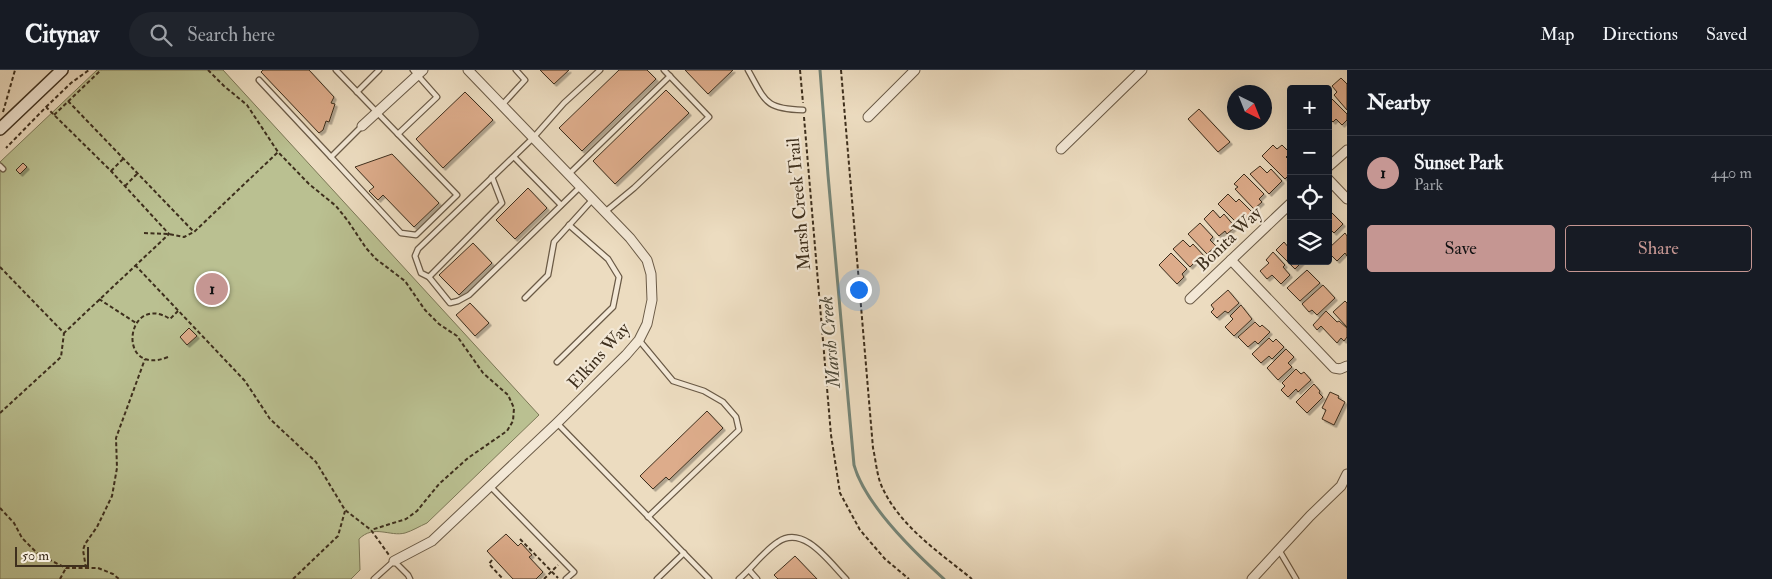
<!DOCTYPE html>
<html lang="en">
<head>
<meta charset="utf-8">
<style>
	:root { --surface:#171b24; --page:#20242c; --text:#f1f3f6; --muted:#9ea1a6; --line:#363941; --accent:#c59692 }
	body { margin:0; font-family:"IM FELL Double Pica",serif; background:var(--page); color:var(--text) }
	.controls { position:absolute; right:15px; top:15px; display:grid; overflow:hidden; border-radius:5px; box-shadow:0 5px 20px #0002 }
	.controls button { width:45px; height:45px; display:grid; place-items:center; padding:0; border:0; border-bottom:1px solid var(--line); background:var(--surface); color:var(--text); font:25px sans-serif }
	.compass { position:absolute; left:1227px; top:15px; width:45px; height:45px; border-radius:50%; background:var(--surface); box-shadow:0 5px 20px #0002; rotate:137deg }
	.scale { position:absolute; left:15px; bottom:12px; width:74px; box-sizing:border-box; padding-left:5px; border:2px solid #3e2f1d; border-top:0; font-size:14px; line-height:18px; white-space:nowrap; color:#3e2f1d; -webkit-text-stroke:4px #f3e8d6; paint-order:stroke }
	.you { position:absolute; left:858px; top:219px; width:18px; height:18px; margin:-12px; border:4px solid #fff; border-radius:50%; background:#1a73e8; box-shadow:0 0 0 8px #1a73e833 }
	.badge { display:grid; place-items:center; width:32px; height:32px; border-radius:50%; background:var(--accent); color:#111; font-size:16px; font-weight:700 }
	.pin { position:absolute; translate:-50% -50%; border:2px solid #fff; box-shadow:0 1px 5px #0006 }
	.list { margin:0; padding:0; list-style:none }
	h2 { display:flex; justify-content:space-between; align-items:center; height:65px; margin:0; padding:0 20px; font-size:21px }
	h2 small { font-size:16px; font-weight:400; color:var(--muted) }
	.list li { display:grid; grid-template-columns:32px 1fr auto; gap:15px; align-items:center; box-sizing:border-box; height:75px; padding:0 20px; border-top:1px solid var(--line) }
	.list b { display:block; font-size:19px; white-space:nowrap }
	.list p { margin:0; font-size:16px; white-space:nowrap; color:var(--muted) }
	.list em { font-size:16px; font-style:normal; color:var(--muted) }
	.actions { display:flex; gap:10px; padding:15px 20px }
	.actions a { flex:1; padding:11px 0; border:1px solid var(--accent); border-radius:5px; text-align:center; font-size:18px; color:var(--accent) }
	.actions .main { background:var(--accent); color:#111 }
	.icon { flex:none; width:28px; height:28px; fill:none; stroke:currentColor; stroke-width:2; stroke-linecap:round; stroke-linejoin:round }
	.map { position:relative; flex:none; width:1347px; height:509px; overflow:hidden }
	header { display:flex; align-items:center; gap:30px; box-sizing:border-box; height:70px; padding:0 25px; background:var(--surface); border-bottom:1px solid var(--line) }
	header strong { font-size:24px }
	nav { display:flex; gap:28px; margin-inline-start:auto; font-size:18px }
	.search { width:350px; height:45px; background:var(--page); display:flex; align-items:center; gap:12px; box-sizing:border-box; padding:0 18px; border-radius:28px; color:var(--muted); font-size:19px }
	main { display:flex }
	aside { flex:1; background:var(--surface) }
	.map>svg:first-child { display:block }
	.green { fill:#bac091; stroke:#7c7857 }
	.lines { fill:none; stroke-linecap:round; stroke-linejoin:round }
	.stream { stroke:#758476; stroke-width:3 }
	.building { fill:#ddac8b; stroke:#3e2f1d; filter:url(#shadow) }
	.lane-casing { stroke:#6a5a46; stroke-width:7 }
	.street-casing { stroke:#6a5a46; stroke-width:11 }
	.secondary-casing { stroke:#3e2f1d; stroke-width:14 }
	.path { stroke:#3e2f1d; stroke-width:2; stroke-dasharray:4 2.5; stroke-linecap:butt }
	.lane { stroke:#f3e8d6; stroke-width:4.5 }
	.street { stroke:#f3e8d6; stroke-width:9 }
	.secondary { stroke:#f3e8d6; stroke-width:11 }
	.labels { text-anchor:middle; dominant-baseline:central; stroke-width:4.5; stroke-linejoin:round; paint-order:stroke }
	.street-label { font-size:18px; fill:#3e2f1d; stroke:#f3e8d6 }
	.water-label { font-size:19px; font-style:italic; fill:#504b3b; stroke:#f3e8d6 }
</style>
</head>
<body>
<header>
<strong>Citynav</strong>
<div class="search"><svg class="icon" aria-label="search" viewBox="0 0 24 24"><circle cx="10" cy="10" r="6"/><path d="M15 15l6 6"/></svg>Search here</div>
<nav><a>Map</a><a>Directions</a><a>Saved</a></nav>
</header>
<main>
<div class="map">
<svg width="1347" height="509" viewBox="0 0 1347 509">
	<defs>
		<filter id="shadow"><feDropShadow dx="2.5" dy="2.5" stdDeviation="0" flood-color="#0004"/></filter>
	</defs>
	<rect width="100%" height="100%" fill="#ecdcc0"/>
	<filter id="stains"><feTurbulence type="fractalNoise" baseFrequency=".004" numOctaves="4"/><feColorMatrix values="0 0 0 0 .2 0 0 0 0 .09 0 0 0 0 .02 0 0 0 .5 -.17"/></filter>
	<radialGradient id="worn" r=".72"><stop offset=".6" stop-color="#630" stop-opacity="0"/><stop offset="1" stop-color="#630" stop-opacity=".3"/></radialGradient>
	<path class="green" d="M97,0H223L539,345L427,453C420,456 412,461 405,463C390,467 374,454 359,469L360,500L351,509H0V92Z"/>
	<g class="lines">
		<path class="stream" d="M820,0L828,105L854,395C865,434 914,482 944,509"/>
	</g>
	<g class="building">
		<path d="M263,0H309L334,27L331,33L335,34L329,52L326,51L323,60L319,63L261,2Z"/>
		<path d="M540,0H569L554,14Z"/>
		<path d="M619,0H647L656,9L582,81L559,58Z"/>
		<path d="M685,0H733L708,24Z"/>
		<path d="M1341,8L1347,14V40L1334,25L1337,22L1332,16Z"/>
		<path d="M666,20L689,43L615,114L593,91Z"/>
		<path d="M465,22L493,50L443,98L416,69Z"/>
		<path d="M1331,28L1347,44V50L1342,55L1336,49L1333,52L1328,47V29Z"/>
		<path d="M1199,39L1230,72L1218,82L1188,49Z"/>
		<path d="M1273,75L1277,79L1282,75L1290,83L1286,87L1291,92L1287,96L1291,100V103L1285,109L1262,86Z"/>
		<path d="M392,84L439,133L414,157L383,125L378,130L369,121L374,117L355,97Z"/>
		<path d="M23,93L27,97L20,104L16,100Z"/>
		<path d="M1260,96L1267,103L1271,99L1282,111L1269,124L1250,104Z"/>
		<path d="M1244,104L1264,124L1259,129L1262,132L1254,139L1235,119L1238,117L1234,114Z"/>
		<path d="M528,118L547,138L515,169L496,150Z"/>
		<path d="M1228,124L1236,132L1239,129L1252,142L1244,150L1241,147L1236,152L1218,134Z"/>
		<path d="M1328,139L1343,154L1334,163L1328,157Z"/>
		<path d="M1213,140L1220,148L1224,144L1235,157L1227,164L1225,161L1219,166L1204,149Z"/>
		<path d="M1200,153L1213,167L1210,170L1216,176L1207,184L1188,164Z"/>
		<path d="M1345,163L1347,166V186L1345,183L1337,191L1328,182V179Z"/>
		<path d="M1183,170L1190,177L1193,174L1205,187L1197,195L1195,192L1190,197L1173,179Z"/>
		<path d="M1284,172L1289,178L1291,177V191H1303L1295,199L1276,180Z"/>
		<path d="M473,173L492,193L459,225L439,205Z"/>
		<path d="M1273,182L1285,195L1283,197L1290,205L1281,214L1272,205L1267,209L1260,201L1269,193L1266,190Z"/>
		<path d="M1171,183L1187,199L1182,204L1184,207L1177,214L1159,195Z"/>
		<path d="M1307,200L1320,213L1300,231L1287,218Z"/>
		<path d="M1323,215L1335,228L1317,245L1312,240L1309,242L1302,234Z"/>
		<path d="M1228,220L1239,233L1228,243L1225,241L1217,248L1211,242L1214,239L1211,235Z"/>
		<path d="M1345,231L1347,233V257L1333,242Z"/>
		<path d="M470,233L489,253L475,266L456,245Z"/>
		<path d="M1241,235L1252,249L1234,266L1225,257L1233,249L1230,246Z"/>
		<path d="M1326,241L1337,252L1339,251L1347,258V267L1344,271L1341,268L1337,273L1321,256L1317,260L1313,255Z"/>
		<path d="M1255,252L1260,257L1262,255L1270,262L1258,274L1255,271L1248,277L1238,267Z"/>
		<path d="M189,258L197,266L187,275L180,267Z"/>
		<path d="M1269,268L1273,272L1276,269L1284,277L1272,289L1269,286L1261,293L1252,284Z"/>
		<path d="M1286,279L1294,287L1288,293L1292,297L1278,310L1267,298Z"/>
		<path d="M1296,299L1301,304L1304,302L1311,310L1298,322L1296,319L1288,327L1281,320L1285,316L1282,313Z"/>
		<path d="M1314,314L1320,321L1319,323L1323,327L1307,343L1296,332Z"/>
		<path d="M1330,322L1339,326L1338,328L1345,332L1334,355L1322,349L1326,340L1322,338Z"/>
		<path d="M707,341L723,358L669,410L666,407L653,419L640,406Z"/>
		<path d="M506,464L518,476L521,473L532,485L529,487L543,502L536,509H513L487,481Z"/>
		<path d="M795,486L817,509H778L774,505Z"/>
	</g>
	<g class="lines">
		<g class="lane-casing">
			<g id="lane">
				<path d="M336,0L457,125L416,165L401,163L331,87L362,56"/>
				<path d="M748,0C766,32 765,39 803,40"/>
				<path d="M259,10L331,87"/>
				<path d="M357,22L379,0"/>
				<path d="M502,35L525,10L516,0"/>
				<path d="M398,64L437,27L413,0"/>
				<path d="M514,87L561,135"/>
				<path d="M0,96L3,99"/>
				<path d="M569,104L670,6"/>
				<path d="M581,116L469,225L458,231L450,233L429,207L421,203L415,186L418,179L533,68L564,33L600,0"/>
				<path d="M605,142L634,118L709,47L664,0"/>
				<path d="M429,207L502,133L492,107"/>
				<path d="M525,228L548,205L554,172L593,129"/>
				<path d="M639,270L673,311L704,321L723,332L736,347L739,360L648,447"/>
				<path d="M557,292L613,237L619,207L608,189L569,155"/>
				<path d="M557,353L709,509"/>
				<path d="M490,416L574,502L566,509"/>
				<path d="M1279,480L1296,509"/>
				<path d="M749,500L757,509"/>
				<path d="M374,509L394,491L408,505L410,509"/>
				<path d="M657,509L684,483"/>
				<path d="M739,509C752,498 764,481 778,472C804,454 830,493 846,509"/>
			</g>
		</g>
		<g class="street-casing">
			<g id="street">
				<path d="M868,47L915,0"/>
				<path d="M362,56L423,0"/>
				<path d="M1061,79L1142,0"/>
				<path d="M1328,97L1347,80"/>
				<path d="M1328,109L1347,129"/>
				<path d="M1231,190L1334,298L1340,299L1347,296"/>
				<path d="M1190,229L1291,133"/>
				<path d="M394,491L432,471L557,353L626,285L639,270L647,254L652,230L651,204L647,190L630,168L468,0"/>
				<path d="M1252,509L1310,446L1341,416L1347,404"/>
			</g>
		</g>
		<g class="secondary-casing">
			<path id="secondary" d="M0,59L62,0"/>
		</g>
		<g class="path">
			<path d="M208,0L224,16L247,35L278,82L309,114L336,136L348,151L366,178L376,189L405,211L425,240L439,254L457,266L483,303L508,325L514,338L513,351L507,361L468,388L439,414L417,441L406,449L371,460"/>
			<path d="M800,0L803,33"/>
			<path d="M841,0L873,378C876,391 877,408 883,419C901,457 940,483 972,509"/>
			<path d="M68,31L194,162"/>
			<path d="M46,37L71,13L89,0"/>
			<path d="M3,42L15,0"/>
			<path d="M54,45L101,0"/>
			<path d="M804,47L831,365L840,423L860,460L885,489L909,509"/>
			<path d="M111,101L123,89"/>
			<path d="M125,116L137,104"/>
			<path d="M144,163L169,164L184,167L194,162L278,82"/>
			<path d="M135,195L245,311L270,349L316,392L345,440L371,460L389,485"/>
			<path d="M0,197L64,263L169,164L111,101L46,37L6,78"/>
			<path d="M99,229L136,253"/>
			<path d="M168,287C115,308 126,221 170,249L178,241"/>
			<path d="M0,343L61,287L64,263"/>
			<path d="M0,438L14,453L22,468L38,484L66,498H98L113,504L119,509"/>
			<path d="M520,469L558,508"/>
			<path d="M492,490L489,494L503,509"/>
			<path d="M86,498L83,480L85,474L97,457L112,426L117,398L116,368L145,289"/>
			<path d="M60,509L66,498"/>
			<path d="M293,509L338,466L345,441"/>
			<path d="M544,509L558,495"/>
		</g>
		<use href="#lane" class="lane"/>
		<use href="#street" class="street"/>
		<use href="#secondary" class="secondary"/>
	</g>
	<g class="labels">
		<g class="street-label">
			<text transform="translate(799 134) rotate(-95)">Marsh Creek Trail</text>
			<text transform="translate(1229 169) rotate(-44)">Bonita Way</text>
			<text transform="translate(599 286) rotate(-48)">Elkins Way</text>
		</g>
		<g class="water-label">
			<text transform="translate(830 272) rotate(-95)">Marsh Creek</text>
		</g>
	</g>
	<rect width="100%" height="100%" filter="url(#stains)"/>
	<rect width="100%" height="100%" fill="url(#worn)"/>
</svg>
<div class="controls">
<button>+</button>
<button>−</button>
<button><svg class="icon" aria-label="locate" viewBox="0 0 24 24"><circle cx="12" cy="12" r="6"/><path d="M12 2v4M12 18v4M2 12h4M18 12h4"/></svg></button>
<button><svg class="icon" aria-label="layers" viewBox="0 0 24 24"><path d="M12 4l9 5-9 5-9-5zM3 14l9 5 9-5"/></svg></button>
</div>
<svg class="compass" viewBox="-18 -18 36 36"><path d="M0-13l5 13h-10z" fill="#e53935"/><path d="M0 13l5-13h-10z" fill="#9ea1a6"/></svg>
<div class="scale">50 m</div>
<div class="you"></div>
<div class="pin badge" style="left:212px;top:219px">1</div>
</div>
<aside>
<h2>Nearby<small></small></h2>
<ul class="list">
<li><span class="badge">1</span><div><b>Sunset Park</b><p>Park</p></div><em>440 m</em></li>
</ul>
<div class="actions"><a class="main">Save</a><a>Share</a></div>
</aside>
</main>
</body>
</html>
